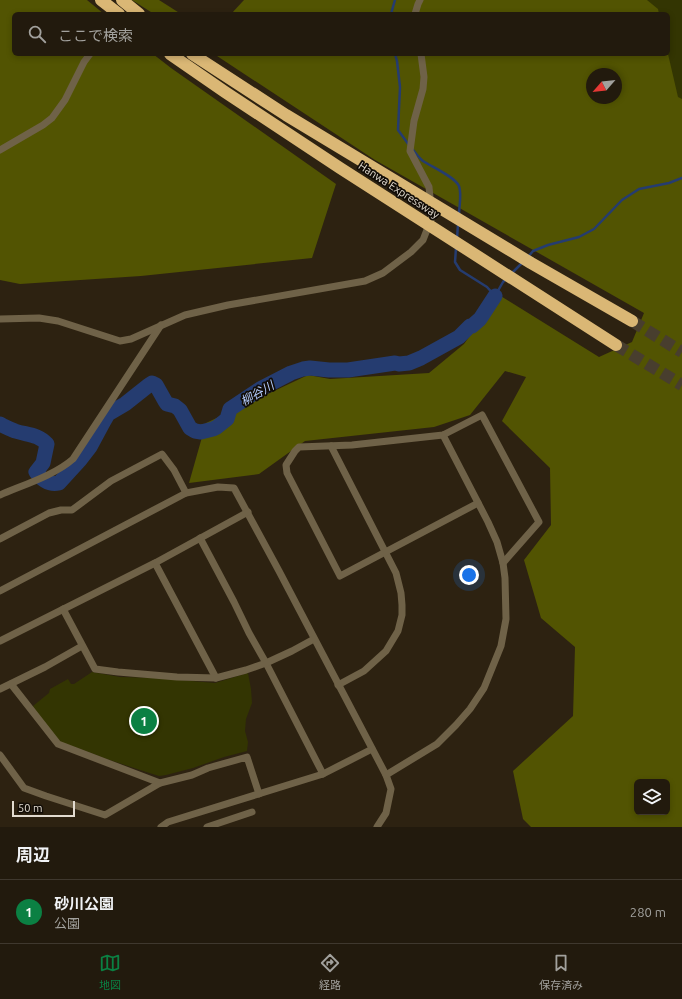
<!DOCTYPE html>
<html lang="ja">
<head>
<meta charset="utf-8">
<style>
	:root { --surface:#221a0d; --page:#2e271b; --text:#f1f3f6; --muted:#a2a19d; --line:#3f382e; --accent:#0b8043 }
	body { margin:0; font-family:Ubuntu,"Noto Sans JP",sans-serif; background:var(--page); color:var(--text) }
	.controls { position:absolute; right:12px; bottom:12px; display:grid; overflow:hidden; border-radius:6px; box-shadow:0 2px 6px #0003 }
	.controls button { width:36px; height:36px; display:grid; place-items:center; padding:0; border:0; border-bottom:1px solid var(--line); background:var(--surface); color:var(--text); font:20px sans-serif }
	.compass { position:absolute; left:586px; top:68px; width:36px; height:36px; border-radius:50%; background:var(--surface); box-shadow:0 2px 6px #0003; rotate:242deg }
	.scale { position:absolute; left:12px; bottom:10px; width:63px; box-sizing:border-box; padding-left:4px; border:2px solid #e2dbd0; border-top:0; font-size:11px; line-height:14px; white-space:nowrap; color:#e2dbd0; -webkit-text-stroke:3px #110c06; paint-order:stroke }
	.you { position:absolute; left:469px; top:575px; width:14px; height:14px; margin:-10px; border:3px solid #fff; border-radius:50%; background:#1a73e8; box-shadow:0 0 0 6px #1a73e833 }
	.badge { display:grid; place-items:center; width:26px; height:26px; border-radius:50%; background:var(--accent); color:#fff; font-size:13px; font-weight:700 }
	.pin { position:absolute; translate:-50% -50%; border:2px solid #fff; box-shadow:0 1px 4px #0006 }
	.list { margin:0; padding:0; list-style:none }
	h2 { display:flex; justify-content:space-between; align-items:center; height:52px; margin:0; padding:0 16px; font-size:17px }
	h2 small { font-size:13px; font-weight:400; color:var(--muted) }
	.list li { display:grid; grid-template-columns:26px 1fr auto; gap:12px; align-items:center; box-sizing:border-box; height:64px; padding:0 16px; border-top:1px solid var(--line) }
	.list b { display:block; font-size:15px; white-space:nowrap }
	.list p { margin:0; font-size:13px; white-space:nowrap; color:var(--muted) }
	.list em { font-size:13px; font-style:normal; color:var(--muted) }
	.icon { flex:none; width:22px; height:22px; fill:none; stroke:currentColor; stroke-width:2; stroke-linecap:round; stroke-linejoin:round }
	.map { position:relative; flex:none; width:682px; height:827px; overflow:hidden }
	.search { position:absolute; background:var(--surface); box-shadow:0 2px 6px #0003; left:12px; right:12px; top:12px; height:44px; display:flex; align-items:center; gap:10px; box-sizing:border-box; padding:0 14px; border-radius:6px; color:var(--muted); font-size:15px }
	.sheet { height:116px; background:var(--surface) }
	nav { display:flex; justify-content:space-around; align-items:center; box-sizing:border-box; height:56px; border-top:1px solid var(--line); background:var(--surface); font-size:11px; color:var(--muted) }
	nav a { display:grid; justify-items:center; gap:2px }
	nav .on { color:var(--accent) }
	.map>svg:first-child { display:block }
	.green { fill:#333502 }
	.forest { fill:#525402; fill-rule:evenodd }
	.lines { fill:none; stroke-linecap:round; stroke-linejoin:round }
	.stream { stroke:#253c70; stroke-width:2.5 }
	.river { stroke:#253c70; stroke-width:15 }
	.highway-tunnel { stroke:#483e2e; stroke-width:12; stroke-dasharray:12 6; stroke-linecap:butt }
	.street { stroke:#6f6248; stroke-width:7 }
	.highway { stroke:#dab775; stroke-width:12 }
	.labels { text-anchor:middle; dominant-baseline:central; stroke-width:3.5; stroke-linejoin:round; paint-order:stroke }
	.street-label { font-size:11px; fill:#e2dbd0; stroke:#110c06 }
	.water-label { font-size:12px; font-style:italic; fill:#b5cdfe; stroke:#110c06 }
</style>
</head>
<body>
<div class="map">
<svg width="682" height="827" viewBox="0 0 682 827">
	<rect width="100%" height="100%" fill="#2d2211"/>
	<g class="green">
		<path d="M601,0H682V154L625,54H668V14H605Z"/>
		<path d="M92,672L120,677L156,678L215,683L248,673L251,689L252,703L246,719L245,731L248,742L247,751L224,757L193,768L166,775L159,776L137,769L104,758L94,754L60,742L38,714L33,706L49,693L50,689L68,679L71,684H74Z"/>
	</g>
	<g class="forest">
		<path d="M0,0H87L104,14H14V54H153L171,68L336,184L312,258L141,276L20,284L0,280Z"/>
		<path d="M132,0H159L181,14H154Z"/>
		<path d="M244,0H647L658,9L659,14H231Z"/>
		<path d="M214,54H668L678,97L682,99V827H531L523,819L513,771L573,716L575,647L541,618L524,560L551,525L550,468L502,421L526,377L505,371L470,415L434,427L305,441L259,474L189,483L206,423L308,375L330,379L429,373L464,344L499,295L599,357L632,342L644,313L375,160ZM592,74H616V98H592ZM637,782H667V812H637Z"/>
	</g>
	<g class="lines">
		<g class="stream">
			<path d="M391,14L395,0"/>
			<path d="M395,54L397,61L400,87L398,130L409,145"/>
			<path d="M412,149C416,153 419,158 423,161C432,167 455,177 459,186C462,195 459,206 459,215"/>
			<path d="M457,239L458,224"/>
			<path d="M456,248L455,262L460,270L487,287L495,296L503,282L506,279"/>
			<path d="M528,257L533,251L548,245L579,237L594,229L622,200L639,189L669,183L682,178"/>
			<path d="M511,274L523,262"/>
		</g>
		<path class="river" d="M0,424C5,427 10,429 15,431C27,435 38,434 47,444L43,463L36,472C42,480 50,485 59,483L80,460L90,447L104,421L108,414L125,404L149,385L152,383L156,385L165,401L167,404L175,406L180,410L190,428L195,431L201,432L213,429L217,427L227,419L230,409L260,389L291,373L303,369L310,368L329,370H348L395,363L399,364L409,363L421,358L459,337L470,326H472L480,319L495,296"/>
		<g class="highway-tunnel">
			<path d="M632,321L682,352"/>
			<path d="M616,345L682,385"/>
		</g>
		<g class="street">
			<path d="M415,14L418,4L420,0"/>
			<path d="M0,150L43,125L52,118L65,100L84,62L90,54"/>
			<path d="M0,319L39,318L58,321L120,341L131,339L185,315L228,305L365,281L383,273L411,252L423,240L432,217L429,187L410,151L414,121L423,89L424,77L421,54"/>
			<path d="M331,446L396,573L401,593L402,605V615L398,631L386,651L364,671L338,685"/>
			<path d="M0,495C23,485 55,475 73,459L161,325"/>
			<path d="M478,503L340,576L287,473L286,465L295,451L299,447L352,445L443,435L482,415L539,522L503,563"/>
			<path d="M200,538L234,602L249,633L266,663L323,774"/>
			<path d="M0,539L49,513L61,510H72L111,481L162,454L174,470L186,493"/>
			<path d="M155,563L216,678"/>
			<path d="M0,591L186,493L218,487L234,488L279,571L386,775L391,789L386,813L377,827"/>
			<path d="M63,609L95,669L118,672L177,677L216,678L246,670L266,663L292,651L314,639"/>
			<path d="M0,641L155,563L248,512"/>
			<path d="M11,684L58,744L160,783"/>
			<path d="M0,689L45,667L82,646"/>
			<path d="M0,755L24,788L46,796L105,815L160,783L192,775L208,768L247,757L259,794"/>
			<path d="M386,775L437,744L456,725L470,709L484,688L501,646L506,619L505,578L503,563L497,542L488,522L443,435"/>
			<path d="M161,827L168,822L323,774L372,749"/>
			<path d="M207,827L252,812"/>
		</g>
		<g class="highway">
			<path d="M101,0L119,14"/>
			<path d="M122,0L139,14"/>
			<path d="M170,54L225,92L340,168L616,345"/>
			<path d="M192,54L232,80L286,115L531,263L632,321"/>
		</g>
	</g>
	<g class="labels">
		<g class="street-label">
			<text transform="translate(399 190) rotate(33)">Hanwa Expressway</text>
		</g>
		<g class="water-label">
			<text transform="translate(257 393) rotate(-30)">柳谷川</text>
		</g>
	</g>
</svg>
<div class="controls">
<button><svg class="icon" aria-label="layers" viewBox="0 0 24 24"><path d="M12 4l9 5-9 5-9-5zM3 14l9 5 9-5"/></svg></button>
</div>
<svg class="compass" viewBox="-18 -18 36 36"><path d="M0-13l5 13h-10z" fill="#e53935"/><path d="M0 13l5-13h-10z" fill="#a2a19d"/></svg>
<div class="scale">50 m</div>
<div class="you"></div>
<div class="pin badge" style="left:144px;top:721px">1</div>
<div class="search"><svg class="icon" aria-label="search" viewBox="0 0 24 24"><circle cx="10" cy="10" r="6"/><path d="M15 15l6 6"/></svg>ここで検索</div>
</div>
<section class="sheet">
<h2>周辺<small></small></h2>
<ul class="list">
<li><span class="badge">1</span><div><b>砂川公園</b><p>公園</p></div><em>280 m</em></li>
</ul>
</section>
<nav>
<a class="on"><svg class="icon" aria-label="map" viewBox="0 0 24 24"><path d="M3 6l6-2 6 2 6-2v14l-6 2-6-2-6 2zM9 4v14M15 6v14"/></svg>地図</a>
<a><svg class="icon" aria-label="directions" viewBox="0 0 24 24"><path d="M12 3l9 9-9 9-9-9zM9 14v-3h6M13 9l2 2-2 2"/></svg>経路</a>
<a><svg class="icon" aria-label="saved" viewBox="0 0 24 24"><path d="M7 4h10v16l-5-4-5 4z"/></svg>保存済み</a>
</nav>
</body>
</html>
